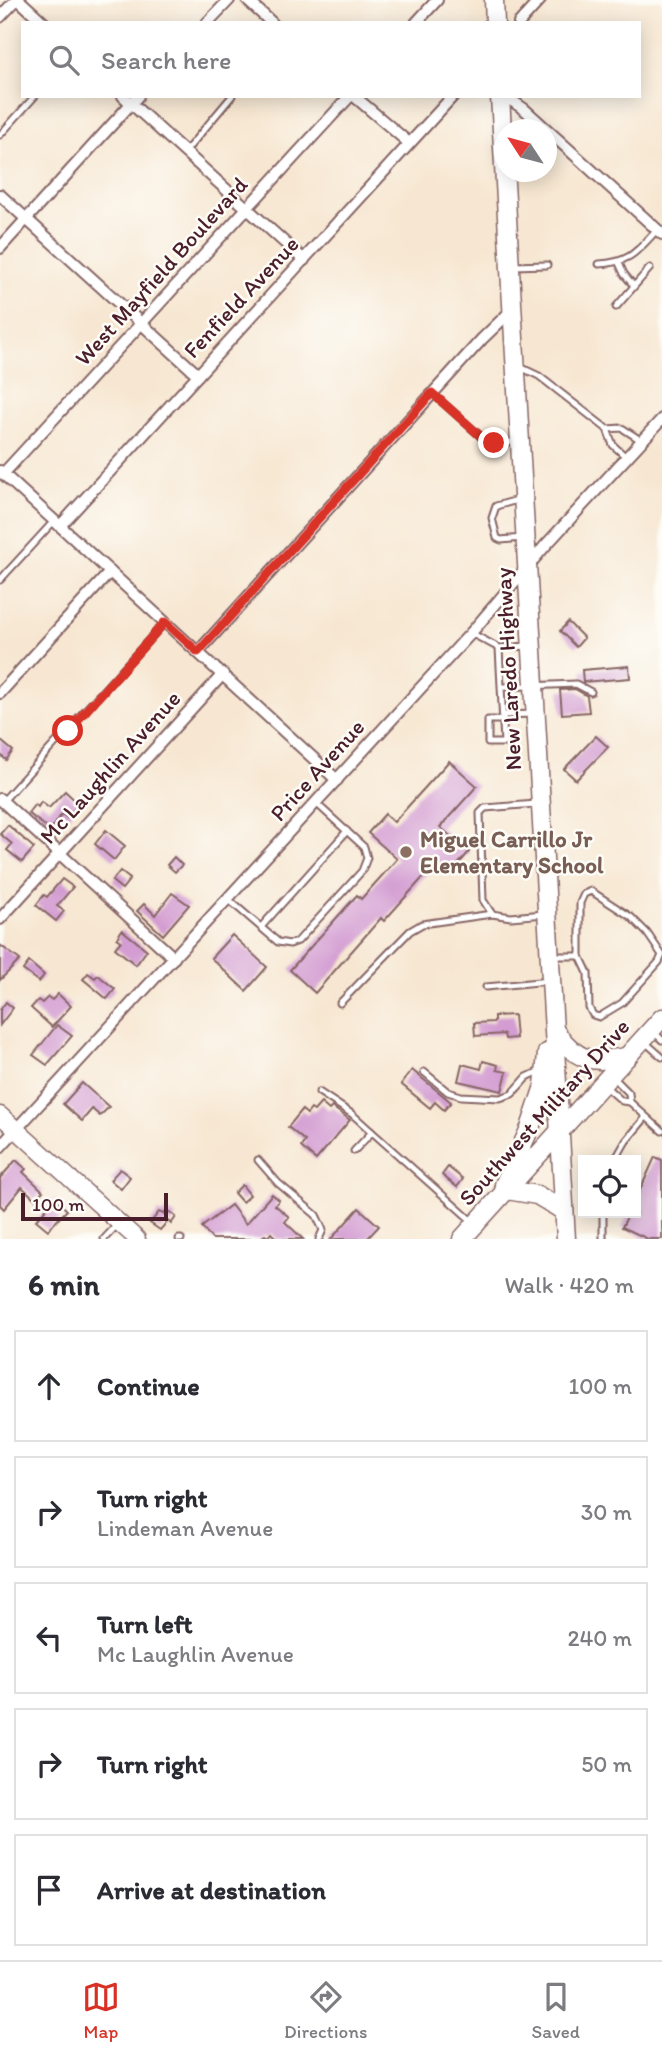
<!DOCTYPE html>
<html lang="en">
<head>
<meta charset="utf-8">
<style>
	:root { --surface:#fff; --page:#f2f2f3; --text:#2b2b33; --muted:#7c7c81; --line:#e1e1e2; --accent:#d93025 }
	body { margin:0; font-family:Itim,sans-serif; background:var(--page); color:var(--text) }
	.controls { position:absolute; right:21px; bottom:21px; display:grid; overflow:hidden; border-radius:0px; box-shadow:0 4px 18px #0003 }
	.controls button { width:63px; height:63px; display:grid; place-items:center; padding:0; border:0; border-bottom:2px solid var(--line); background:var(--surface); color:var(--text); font:35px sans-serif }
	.compass { position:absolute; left:494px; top:119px; width:63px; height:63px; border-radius:50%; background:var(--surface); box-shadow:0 4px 18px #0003; rotate:306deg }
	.scale { position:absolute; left:21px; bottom:18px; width:147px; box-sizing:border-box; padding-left:7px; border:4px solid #4a1f2b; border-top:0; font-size:19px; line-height:24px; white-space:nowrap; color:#4a1f2b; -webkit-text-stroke:5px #fdfcf7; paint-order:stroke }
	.stop { position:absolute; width:21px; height:21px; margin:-16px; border:5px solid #d93025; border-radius:50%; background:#fff }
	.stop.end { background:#d93025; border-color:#fff; box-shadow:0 2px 7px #0008 }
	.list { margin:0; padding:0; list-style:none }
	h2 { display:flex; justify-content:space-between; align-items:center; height:91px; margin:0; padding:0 28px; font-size:30px }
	h2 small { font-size:23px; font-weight:400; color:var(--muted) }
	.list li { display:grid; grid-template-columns:46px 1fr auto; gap:21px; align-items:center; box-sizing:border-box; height:112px; margin:0 14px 14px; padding:0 14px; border:2px solid var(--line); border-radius:0px }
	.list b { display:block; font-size:26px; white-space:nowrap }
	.list p { margin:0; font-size:23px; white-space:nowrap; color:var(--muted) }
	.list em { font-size:23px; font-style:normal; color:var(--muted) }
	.icon { flex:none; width:38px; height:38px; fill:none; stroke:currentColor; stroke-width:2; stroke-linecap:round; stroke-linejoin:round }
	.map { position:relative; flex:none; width:662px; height:1239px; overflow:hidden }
	.search { position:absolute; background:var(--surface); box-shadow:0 4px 18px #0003; left:21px; right:21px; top:21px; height:77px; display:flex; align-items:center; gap:18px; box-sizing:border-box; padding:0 24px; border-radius:0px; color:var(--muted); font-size:26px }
	.sheet { height:721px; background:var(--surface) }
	nav { display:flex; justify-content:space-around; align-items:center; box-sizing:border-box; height:98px; border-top:2px solid var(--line); background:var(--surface); font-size:19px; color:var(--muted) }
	nav a { display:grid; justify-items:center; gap:4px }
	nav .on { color:var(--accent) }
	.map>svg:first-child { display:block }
	.building { fill:#d39cd2 }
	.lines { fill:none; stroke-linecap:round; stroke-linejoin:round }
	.service-casing { stroke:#876565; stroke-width:9 }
	.minor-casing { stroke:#876565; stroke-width:14 }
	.secondary-casing { stroke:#876565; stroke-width:19 }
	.primary-casing { stroke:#876565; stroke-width:21 }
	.path { stroke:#876565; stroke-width:2; stroke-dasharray:2 5; stroke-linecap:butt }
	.service { stroke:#fff; stroke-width:5 }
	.minor { stroke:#fff; stroke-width:10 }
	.secondary { stroke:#fff; stroke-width:16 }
	.primary { stroke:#fff; stroke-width:18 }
	.route { stroke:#d93025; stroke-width:9 }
	.education-dot { fill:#8d6e63; stroke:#fdfcf7; stroke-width:2.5 }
	.labels { text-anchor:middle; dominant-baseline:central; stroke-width:5; stroke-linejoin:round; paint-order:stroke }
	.street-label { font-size:23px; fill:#4a1f2b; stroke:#fdfcf7 }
	.education-label { font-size:23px; font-weight:bold; fill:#785e54; stroke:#fdfcf7; text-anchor:start }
</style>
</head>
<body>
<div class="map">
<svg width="662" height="1239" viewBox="0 0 662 1239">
	<rect width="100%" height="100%" fill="#fdfcf7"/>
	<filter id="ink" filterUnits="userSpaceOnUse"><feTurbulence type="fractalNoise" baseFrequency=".0143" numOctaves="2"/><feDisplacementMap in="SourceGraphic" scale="14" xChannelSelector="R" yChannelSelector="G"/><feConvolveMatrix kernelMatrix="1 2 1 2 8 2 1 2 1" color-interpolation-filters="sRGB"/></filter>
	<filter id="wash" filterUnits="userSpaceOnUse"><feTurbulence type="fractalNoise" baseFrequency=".00686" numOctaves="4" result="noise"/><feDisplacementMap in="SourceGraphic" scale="28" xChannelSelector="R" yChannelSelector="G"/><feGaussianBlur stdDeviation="1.57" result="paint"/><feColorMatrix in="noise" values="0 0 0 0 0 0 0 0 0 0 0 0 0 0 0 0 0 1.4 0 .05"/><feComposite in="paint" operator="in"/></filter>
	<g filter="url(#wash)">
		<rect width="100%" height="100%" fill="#f7e7d2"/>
		<g id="blocks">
			<g class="building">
				<path d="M568,622L584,638L576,647L560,631Z"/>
				<path d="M629,666L630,678L583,682L582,670Z"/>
				<path d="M575,689L587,696L589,712L562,714L560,690Z"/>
				<path d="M596,736L608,747L576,780L564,769Z"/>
				<path d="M0,740L13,751L6,760L0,754Z"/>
				<path d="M449,761L477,786L440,827L469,852L449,875L436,863L384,921L381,918L315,993L290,970L357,895L361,899L397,859L368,833L385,814L394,822Z"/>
				<path d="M65,791L79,804L67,818L62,814L50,830L28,813L35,804L38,807L41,802L49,808Z"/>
				<path d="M8,825L34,848L22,862L7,850L12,844L0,834Z"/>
				<path d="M106,830L125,846L114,860L95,844Z"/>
				<path d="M174,857L182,865L175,872L167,865Z"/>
				<path d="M120,871L130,879L122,889L112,881Z"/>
				<path d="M62,879L73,887L57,906L64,911L56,921L36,905L44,895L47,897Z"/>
				<path d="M172,893L189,905L163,935L137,911L144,904L155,915Z"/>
				<path d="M122,930L147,950L136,965L115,948L121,941L117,938Z"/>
				<path d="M232,935L267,967L246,991L211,958Z"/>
				<path d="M0,945L20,960L0,980Z"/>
				<path d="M29,962L44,975L39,982L23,970Z"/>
				<path d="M88,973L95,978L98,975L115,989L107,999L83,979Z"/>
				<path d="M58,994L71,1006L52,1027L31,1008L38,1000L42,1003L48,997L52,1000Z"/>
				<path d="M6,1002L13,1008L0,1025V1010Z"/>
				<path d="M514,1015L516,1038L505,1039L504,1034L475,1036L474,1023L494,1022V1016Z"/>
				<path d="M57,1025L72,1036L47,1065L33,1055Z"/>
				<path d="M483,1061L498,1065L497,1070L507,1072L502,1091L458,1081L462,1064L481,1069Z"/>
				<path d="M412,1070L451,1102L444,1110L435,1102L430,1108L401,1084Z"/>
				<path d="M82,1083L109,1107L100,1116L92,1109L82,1121L63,1104Z"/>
				<path d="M321,1103L329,1110L332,1107L350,1120L316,1160L301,1147L305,1141L288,1127L302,1110L307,1114L311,1109L314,1111Z"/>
				<path d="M655,1157L662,1160V1239H648L622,1227L629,1213H636V1199Z"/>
				<path d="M16,1160L26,1169L23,1172L43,1191L35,1199L22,1187L4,1209L0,1205V1178Z"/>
				<path d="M448,1167L463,1179L457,1187L442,1175Z"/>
				<path d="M120,1169L130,1177L121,1189L110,1180Z"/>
				<path d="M242,1185L250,1195L242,1202L234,1193Z"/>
				<path d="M272,1194L279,1200L275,1205L289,1217L285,1222L303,1239H277L271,1233L268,1237L265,1235L259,1239H212L202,1227L231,1205L246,1224Z"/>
				<path d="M55,1199L67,1210L48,1230L36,1220Z"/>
				<path d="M359,1208L379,1226L367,1239H331Z"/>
				<path d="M167,1210L176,1217L171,1224L168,1221L160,1230L150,1223L159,1212L163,1214Z"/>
			</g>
		</g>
	</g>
	<g filter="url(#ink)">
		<use href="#blocks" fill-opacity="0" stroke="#876565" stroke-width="2"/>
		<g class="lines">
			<g class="service-casing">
				<g id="service">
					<path d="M0,135L35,96"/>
					<path d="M185,152L232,96"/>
					<path d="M619,263L624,274L634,286"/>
					<path d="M599,264C630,263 637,251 657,230"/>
					<path d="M513,266L547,265"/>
					<path d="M616,307L650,268"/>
					<path d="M518,366L539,376L607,429L613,445L626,457"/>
					<path d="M432,393L486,441L494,443L516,442"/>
					<path d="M607,429L622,428L642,441"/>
					<path d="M521,499L496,506L492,518L497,538L501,540L522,538"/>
					<path d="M0,580L54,521"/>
					<path d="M471,633L499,648L504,743H488V720H504"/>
					<path d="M499,648L527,646"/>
					<path d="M503,687L576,684L591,692"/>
					<path d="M504,715L533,714"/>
					<path d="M3,801L165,622"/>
					<path d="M536,804L485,808L480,813L483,900L492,914L511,917L544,914"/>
					<path d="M228,899L278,942L290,944L298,941L362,871L367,858L364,847L316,803"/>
					<path d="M261,927L347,831"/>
					<path d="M552,956H580L588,973L589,1008L593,1015L599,1017L622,1003L659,962L662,955L647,933L631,917L591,891L584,894L580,903V956"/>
					<path d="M486,987L549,981"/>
					<path d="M340,1003L410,931L422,924L492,914"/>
					<path d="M654,1032L662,1040"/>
					<path d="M645,1042L662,1057"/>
					<path d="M424,1072L448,1092L461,1096L500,1098L512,1094L527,1077L542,1070"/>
					<path d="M613,1077L629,1093L630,1102"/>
					<path d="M605,1086L622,1101L630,1102L662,1131"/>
					<path d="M319,1092L352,1114L372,1132"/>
					<path d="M354,1151L372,1132L473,1222"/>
					<path d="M258,1160L278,1183L316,1215L323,1230L319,1239"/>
					<path d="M615,1160L626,1141L646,1117"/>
					<path d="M104,1239L118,1224"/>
					<path d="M179,1239H181"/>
					<path d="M603,1239V1213"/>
				</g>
			</g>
			<g class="minor-casing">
				<g id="minor">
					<path d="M19,0L44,23"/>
					<path d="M247,0L272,23"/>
					<path d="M0,17L16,0"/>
					<path d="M207,23L229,0"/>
					<path d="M416,23L437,0"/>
					<path d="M519,23L540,0"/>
					<path d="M123,96L304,260"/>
					<path d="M354,96L409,143"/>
					<path d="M505,96L524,109L662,234"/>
					<path d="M0,195L198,375"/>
					<path d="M0,248L138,96"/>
					<path d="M0,471L337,780"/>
					<path d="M3,474L350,96"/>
					<path d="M60,526L453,96"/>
					<path d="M198,652L482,339L512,310"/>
					<path d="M0,693L110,572"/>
					<path d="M0,799L174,958"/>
					<path d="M0,919L223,674"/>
					<path d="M0,1147L471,633L545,546L662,419"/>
				</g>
			</g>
			<g class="secondary-casing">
				<path id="secondary" d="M0,1115L137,1239"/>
			</g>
			<g class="primary-casing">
				<g id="primary">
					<path d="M494,0L495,23"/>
					<path d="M500,96L566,1239"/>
					<path d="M555,1031C578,1062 590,1063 627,1057"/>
					<path d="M504,1185L530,1128L544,1086L547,1053"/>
					<path d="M507,1190L537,1195L564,1211"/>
					<path d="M462,1239L662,1018"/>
				</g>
			</g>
			<path class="path" d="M572,1079L577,1071"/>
			<use href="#service" class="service"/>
			<use href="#minor" class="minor"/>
			<use href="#secondary" class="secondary"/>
			<use href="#primary" class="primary"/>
		</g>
	</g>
	<g class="lines" filter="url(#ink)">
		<path class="route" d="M68,731L165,622L198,652L432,393L486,441L494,443"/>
	</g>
	<circle class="education-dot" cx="406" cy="852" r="7"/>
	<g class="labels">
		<g class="street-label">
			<text transform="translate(161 271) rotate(-48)">West Mayfield Boulevard</text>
			<text transform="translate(241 297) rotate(-47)">Fenfield Avenue</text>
			<text transform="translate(508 669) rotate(-93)">New Laredo Highway</text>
			<text transform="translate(110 767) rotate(-48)">Mc Laughlin Avenue</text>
			<text transform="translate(317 770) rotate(-48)">Price Avenue</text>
			<text transform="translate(544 1112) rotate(-48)">Southwest Military Drive</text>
		</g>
		<g class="education-label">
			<text x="420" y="839">Miguel Carrillo Jr<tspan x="420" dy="26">Elementary School</tspan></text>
		</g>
	</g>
</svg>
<div class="controls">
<button><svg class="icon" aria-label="locate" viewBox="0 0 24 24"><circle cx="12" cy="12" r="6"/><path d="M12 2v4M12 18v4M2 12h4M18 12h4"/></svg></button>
</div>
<svg class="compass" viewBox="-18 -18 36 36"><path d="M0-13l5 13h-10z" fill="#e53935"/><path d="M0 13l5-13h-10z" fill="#7c7c81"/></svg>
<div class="scale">100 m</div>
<div class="stop" style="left:68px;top:731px"></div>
<div class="stop end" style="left:494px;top:443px"></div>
<div class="search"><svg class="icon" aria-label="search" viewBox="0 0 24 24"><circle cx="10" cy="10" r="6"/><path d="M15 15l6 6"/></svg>Search here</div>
</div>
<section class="sheet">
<h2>6 min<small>Walk · 420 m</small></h2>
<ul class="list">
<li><svg class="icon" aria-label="ahead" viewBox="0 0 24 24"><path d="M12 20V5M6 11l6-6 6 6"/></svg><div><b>Continue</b></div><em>100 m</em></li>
<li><svg class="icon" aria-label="right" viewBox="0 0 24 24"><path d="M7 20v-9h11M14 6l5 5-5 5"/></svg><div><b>Turn right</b><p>Lindeman Avenue</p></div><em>30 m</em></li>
<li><svg class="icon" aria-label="left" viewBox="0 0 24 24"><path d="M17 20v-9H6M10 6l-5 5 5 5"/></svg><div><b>Turn left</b><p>Mc Laughlin Avenue</p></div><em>240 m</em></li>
<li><svg class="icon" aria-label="right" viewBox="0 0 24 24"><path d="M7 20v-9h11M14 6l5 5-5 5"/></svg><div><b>Turn right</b></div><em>50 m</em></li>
<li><svg class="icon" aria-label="arrive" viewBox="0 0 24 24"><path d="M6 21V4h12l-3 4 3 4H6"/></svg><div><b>Arrive at destination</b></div></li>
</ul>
</section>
<nav>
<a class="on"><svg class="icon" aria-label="map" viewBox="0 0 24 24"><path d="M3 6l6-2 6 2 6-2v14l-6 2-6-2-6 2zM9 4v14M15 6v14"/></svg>Map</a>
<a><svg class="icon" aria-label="directions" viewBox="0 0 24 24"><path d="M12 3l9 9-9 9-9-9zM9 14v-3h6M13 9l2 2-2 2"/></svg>Directions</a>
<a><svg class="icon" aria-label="saved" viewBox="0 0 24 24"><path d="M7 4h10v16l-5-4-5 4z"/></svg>Saved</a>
</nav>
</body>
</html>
